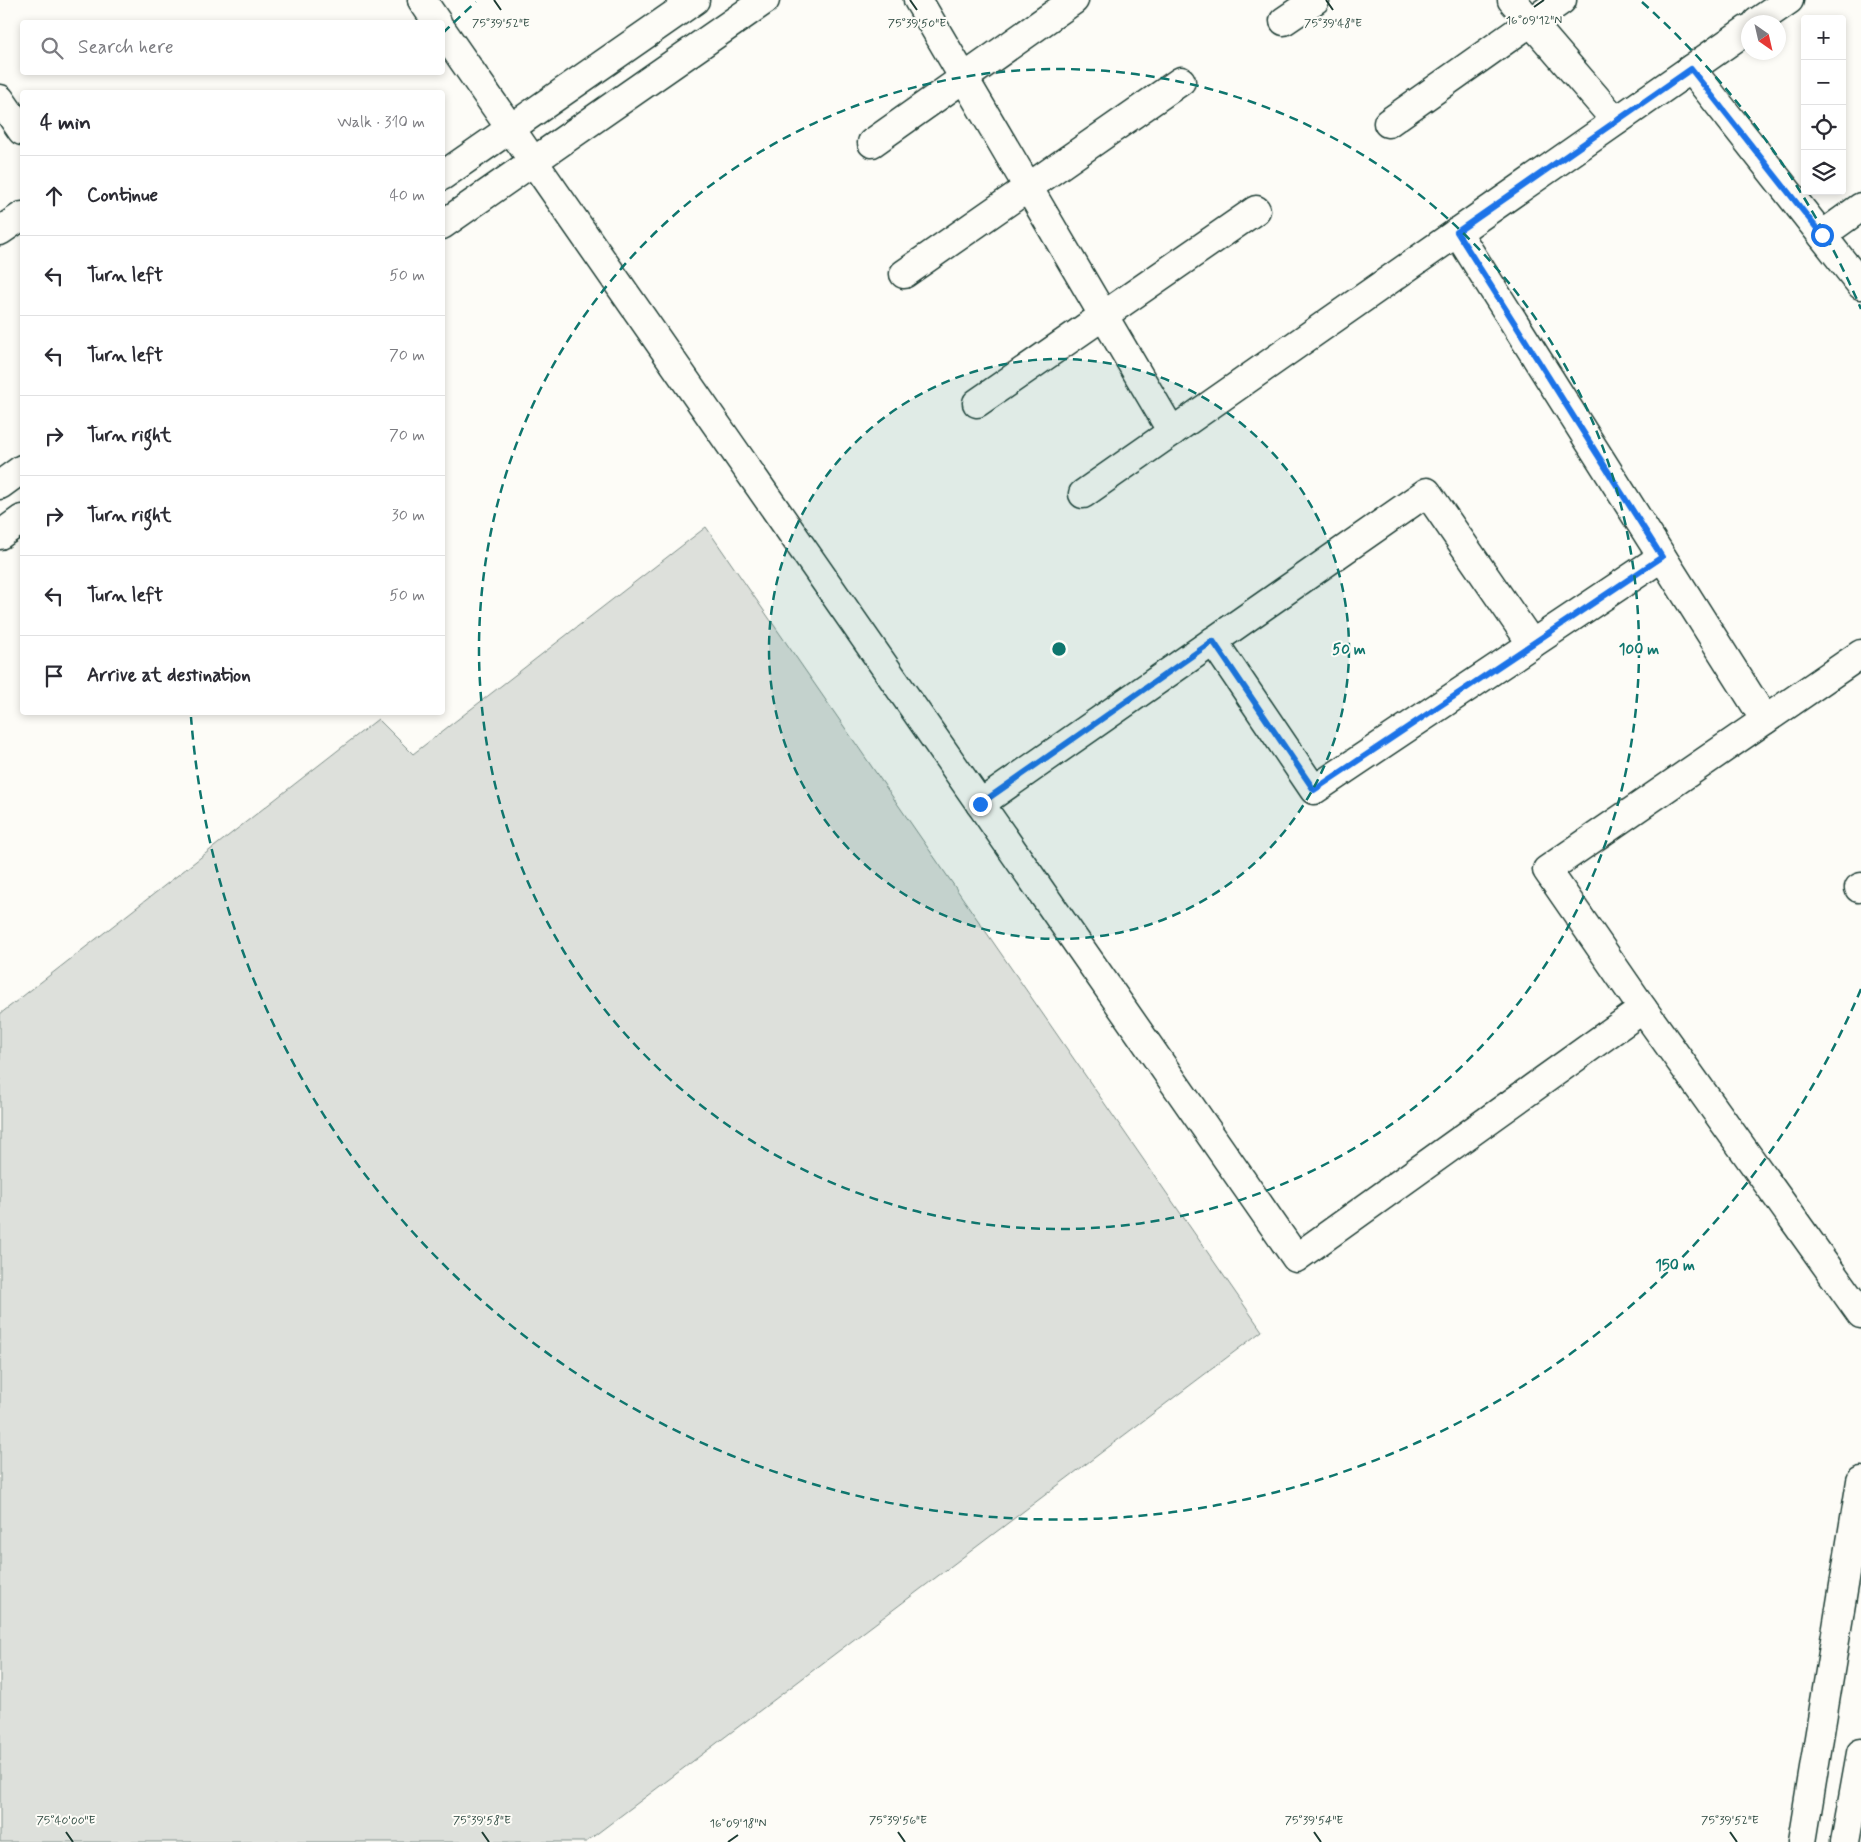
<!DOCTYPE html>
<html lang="en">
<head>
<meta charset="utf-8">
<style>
	:root { --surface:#fff; --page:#f2f2f3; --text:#2b2b33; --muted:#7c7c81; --line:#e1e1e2 }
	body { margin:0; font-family:Mynerve,sans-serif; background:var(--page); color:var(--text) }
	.controls { position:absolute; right:15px; top:15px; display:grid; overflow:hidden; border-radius:5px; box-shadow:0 2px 8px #0003 }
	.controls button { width:45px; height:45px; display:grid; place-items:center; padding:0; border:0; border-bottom:1px solid var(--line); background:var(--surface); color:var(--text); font:25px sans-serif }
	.compass { position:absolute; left:1741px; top:15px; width:45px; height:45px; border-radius:50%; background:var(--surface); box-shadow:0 2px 8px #0003; rotate:146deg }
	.stop { position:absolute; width:15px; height:15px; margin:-11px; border:4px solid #1a73e8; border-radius:50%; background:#fff }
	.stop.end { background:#1a73e8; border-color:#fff; box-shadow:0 1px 5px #0008 }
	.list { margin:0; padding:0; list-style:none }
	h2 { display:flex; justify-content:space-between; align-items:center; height:65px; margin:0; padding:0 20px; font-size:21px }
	h2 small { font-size:16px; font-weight:400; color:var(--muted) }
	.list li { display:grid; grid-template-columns:32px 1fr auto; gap:15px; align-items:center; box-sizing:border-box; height:80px; padding:0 20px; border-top:1px solid var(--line) }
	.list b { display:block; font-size:19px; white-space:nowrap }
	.list em { font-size:16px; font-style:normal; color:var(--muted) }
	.icon { flex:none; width:28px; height:28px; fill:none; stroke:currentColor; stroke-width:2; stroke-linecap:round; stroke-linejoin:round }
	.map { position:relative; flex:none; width:1861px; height:1842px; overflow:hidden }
	.search { position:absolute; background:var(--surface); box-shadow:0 2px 8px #0003; left:20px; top:20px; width:425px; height:55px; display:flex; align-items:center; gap:12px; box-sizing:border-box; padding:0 18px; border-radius:5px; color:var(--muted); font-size:19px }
	.panel { position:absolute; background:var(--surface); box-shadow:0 2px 8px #0003; left:20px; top:90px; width:425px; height:625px; border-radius:5px }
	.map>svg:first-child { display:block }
	.green { fill:#dde0db; stroke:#7e8e88 }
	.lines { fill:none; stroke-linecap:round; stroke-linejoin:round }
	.minor-casing { stroke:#1f3d34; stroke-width:31 }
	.minor { stroke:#fdfcf7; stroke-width:28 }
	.route { stroke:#1a73e8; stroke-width:6 }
	.ticks { fill:none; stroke:#1f3d34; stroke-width:2 }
	.ring { fill:none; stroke:#0f766e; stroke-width:2.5; stroke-dasharray:9 6 }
	.ticks-label { font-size:12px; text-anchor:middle; fill:#1f3d34; stroke:#fdfcf7; stroke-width:4; stroke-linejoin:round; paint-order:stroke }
	.centre { fill:#0f766e; stroke:#fdfcf7; stroke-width:2.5 }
	.ring-label { font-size:15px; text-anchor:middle; font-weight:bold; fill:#0f766e; stroke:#fdfcf7; stroke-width:4; stroke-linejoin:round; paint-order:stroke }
</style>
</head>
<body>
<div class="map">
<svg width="1861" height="1842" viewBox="0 0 1861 1842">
	<rect width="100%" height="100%" fill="#fdfcf7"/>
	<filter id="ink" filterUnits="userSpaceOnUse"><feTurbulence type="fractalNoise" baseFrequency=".02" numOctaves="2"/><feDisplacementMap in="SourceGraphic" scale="10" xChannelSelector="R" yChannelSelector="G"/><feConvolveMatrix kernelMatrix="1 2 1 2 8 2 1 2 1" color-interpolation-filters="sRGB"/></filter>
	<g filter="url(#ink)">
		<path class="green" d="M706,527L1262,1331L586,1842H0V1014L378,719L413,754Z"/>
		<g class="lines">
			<g class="minor-casing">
				<g id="minor">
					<path d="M422,0L437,22"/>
					<path d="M918,0L1172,432"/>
					<path d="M1512,0L1616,121"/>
					<path d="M1284,21L1315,0"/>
					<path d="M1757,22L1789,0"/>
					<path d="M442,30L1296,1258L1643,1009L1861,1314"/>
					<path d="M1691,69L1861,285"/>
					<path d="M0,99L22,131"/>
					<path d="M1388,123L1562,0"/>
					<path d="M872,143L1074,0"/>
					<path d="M442,176L695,0"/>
					<path d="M442,225L765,0"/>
					<path d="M0,231L22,216"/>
					<path d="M1457,232L1765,720"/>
					<path d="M1822,235L1861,207"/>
					<path d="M904,274L1181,81"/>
					<path d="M977,403L1256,210"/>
					<path d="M0,485L22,469"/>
					<path d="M1083,494L1748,29"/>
					<path d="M0,535L22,519"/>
					<path d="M1213,641L1314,790L1662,557"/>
					<path d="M980,804L1427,492L1532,644"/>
					<path d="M1859,888L1861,887"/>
					<path d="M1643,1009L1547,870L1861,654"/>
					<path d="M1802,1842L1861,1481"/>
					<path d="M1845,1842L1861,1753"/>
				</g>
			</g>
			<use href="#minor" class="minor"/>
		</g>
	</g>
	<g class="lines" filter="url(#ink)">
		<path class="route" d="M980,804L1213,641L1314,790L1662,557L1457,232L1691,69L1822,235"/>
	</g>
	<path class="ticks" d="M494,0L501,10M910,0L917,10M1326,0L1333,10M1534,7L1544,0M66,1832L73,1842M482,1832L489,1842M898,1832L905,1842M1314,1832L1321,1842M1730,1832L1737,1842M728,1842L738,1835"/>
	<circle cx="1059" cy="649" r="290" fill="#0f766e" fill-opacity=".12"/>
	<g class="ring">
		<circle cx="1059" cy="649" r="290"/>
		<circle cx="1059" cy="649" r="580"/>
		<path d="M1861 989A871 871 0 0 1 191 717M443 33A871 871 0 0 1 476 2M1642 2A871 871 0 0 1 1861 309"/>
	</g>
	<g class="ticks-label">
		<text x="1534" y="24">16°09'12"N</text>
		<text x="917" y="27">75°39'50"E</text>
		<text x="1333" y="27">75°39'48"E</text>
		<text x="501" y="27">75°39'52"E</text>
		<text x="66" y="1824">75°40'00"E</text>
		<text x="482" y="1824">75°39'58"E</text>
		<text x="898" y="1824">75°39'56"E</text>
		<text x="1314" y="1824">75°39'54"E</text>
		<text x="1730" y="1824">75°39'52"E</text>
		<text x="738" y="1827">16°09'18"N</text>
	</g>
	<circle cx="1059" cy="649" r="8" class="centre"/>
	<g class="ring-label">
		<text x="1349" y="654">50 m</text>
		<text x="1639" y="654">100 m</text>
		<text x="1675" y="1270">150 m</text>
	</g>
</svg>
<div class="controls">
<button>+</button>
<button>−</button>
<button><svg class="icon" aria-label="locate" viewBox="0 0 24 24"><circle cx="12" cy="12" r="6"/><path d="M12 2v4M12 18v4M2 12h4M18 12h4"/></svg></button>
<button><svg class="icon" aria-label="layers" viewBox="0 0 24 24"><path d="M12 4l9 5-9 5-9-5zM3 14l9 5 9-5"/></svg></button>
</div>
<svg class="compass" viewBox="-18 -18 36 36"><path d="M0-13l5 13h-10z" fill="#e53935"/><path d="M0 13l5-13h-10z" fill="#7c7c81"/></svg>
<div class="stop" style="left:1822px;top:235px"></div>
<div class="stop end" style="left:980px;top:804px"></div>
<div class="search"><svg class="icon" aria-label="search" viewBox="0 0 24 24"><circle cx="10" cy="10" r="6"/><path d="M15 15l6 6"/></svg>Search here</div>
<section class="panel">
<h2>4 min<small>Walk · 310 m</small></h2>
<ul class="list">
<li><svg class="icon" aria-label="ahead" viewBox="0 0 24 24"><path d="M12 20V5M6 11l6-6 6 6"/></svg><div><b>Continue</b></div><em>40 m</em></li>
<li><svg class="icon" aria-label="left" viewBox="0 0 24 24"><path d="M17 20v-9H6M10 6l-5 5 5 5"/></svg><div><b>Turn left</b></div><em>50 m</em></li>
<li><svg class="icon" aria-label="left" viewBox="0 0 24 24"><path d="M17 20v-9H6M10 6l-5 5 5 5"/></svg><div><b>Turn left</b></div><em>70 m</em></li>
<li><svg class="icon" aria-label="right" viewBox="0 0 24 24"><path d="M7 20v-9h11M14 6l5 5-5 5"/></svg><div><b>Turn right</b></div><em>70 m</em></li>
<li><svg class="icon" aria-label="right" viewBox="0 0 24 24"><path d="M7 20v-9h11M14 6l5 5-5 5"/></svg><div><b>Turn right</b></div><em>30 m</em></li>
<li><svg class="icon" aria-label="left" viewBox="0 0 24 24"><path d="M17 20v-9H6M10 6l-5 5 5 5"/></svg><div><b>Turn left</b></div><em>50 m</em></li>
<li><svg class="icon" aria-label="arrive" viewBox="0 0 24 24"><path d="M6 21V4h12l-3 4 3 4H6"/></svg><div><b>Arrive at destination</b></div></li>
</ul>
</section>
</div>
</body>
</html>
